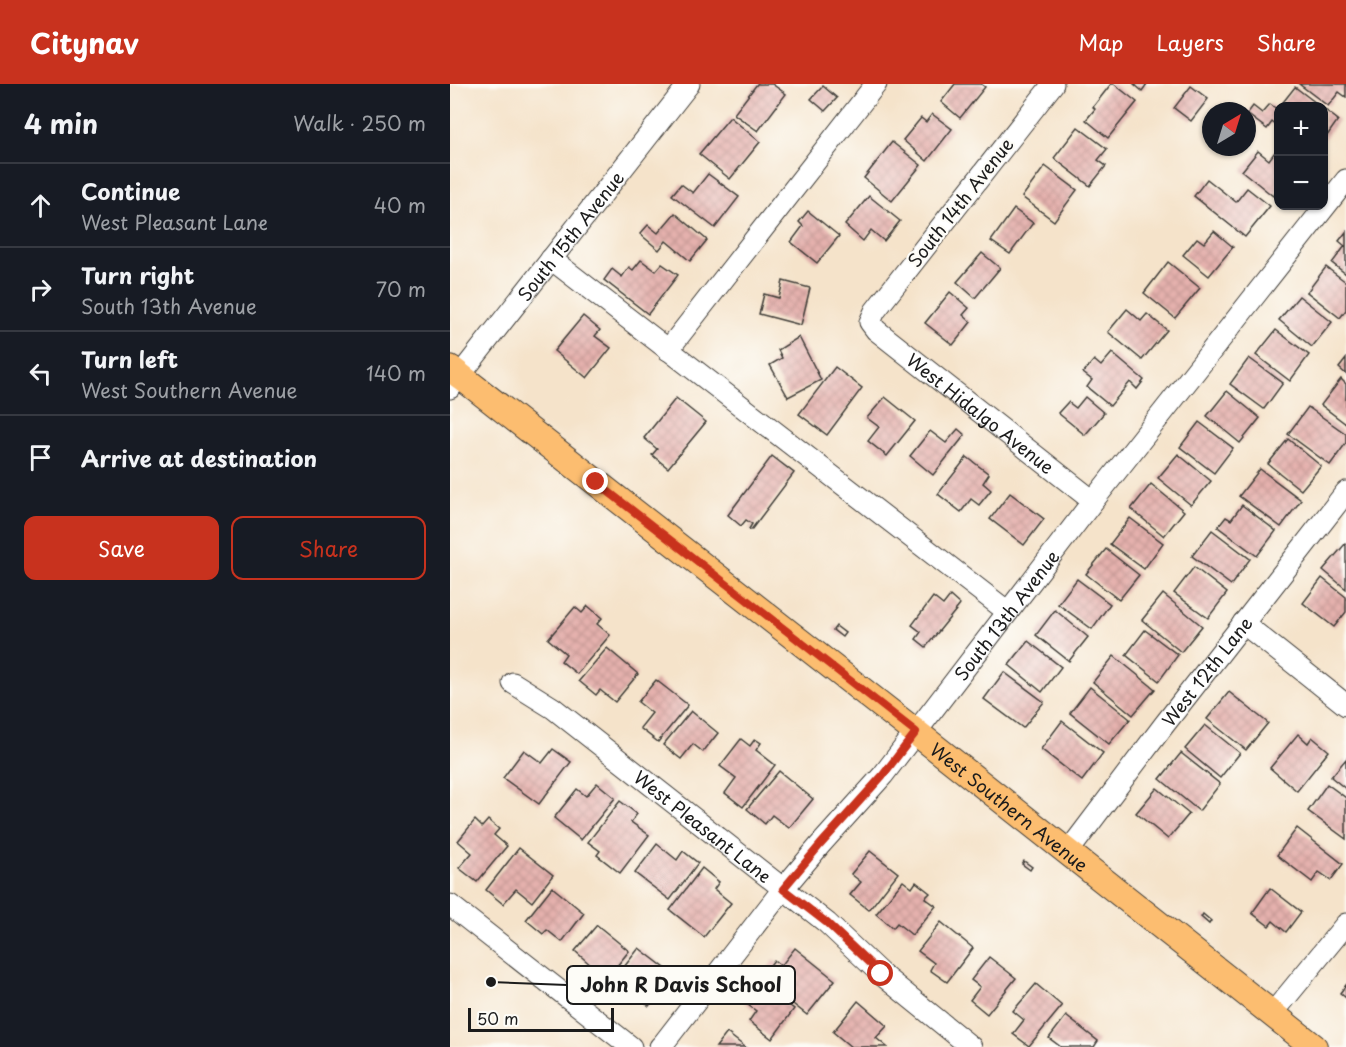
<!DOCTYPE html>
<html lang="en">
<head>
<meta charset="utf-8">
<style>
	:root { --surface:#171b24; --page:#20242c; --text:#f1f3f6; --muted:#9ea1a6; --line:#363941; --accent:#c8321e }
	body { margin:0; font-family:"Playpen Sans",sans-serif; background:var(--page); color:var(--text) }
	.controls { position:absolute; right:18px; top:18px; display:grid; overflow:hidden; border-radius:12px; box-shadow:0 2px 4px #0004 }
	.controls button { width:54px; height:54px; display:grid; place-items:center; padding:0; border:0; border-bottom:2px solid var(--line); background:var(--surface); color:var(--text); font:30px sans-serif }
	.compass { position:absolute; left:752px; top:18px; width:54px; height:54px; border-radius:50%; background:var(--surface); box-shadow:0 2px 4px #0004; rotate:38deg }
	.scale { position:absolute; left:18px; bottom:15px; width:146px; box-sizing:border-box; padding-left:6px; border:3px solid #1c1c1c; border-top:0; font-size:16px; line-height:21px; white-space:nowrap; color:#1c1c1c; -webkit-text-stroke:4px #fdfcf7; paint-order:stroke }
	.stop { position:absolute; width:18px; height:18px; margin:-14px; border:4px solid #c8321e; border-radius:50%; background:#fff }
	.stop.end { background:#c8321e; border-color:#fff; box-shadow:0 2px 6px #0008 }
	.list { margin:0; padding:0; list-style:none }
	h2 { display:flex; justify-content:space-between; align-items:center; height:78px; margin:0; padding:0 24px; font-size:26px }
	h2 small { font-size:20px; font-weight:400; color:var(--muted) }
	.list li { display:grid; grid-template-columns:39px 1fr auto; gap:18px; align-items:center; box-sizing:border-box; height:84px; padding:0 24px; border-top:2px solid var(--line) }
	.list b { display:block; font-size:22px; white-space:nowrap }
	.list p { margin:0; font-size:20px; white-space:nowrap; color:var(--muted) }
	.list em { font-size:20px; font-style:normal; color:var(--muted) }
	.actions { display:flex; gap:12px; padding:18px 24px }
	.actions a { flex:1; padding:14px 0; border:2px solid var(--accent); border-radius:12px; text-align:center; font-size:21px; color:var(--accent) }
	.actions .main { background:var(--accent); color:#fff }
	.icon { flex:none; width:33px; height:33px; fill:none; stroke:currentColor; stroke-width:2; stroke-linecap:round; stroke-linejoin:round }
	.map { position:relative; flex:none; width:896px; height:963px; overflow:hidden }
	header { display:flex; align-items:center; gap:36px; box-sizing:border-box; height:84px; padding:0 30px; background:var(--accent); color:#fff }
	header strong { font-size:28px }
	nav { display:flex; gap:33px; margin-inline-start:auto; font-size:21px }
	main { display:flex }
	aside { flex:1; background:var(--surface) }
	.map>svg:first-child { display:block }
	.building { fill:url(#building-cross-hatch) }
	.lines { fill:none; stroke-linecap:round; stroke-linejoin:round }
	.minor-casing { stroke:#3d3a36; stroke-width:23 }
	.major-casing { stroke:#3d3a36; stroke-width:28 }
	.minor { stroke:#fff; stroke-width:21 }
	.major { stroke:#fcbd6f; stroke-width:26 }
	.route { stroke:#c8321e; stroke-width:8 }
	.labels { text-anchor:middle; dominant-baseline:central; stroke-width:4.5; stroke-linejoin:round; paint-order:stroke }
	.street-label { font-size:18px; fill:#1c1c1c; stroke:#fdfcf7 }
	.leader { fill:none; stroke:#1c1c1c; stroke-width:2 }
	.callout-dot { fill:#1c1c1c; stroke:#fdfcf7; stroke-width:2 }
	.callout { fill:#fdfcf7; stroke:#1c1c1c; stroke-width:2 }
	.callout-label { font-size:20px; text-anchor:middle; font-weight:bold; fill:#1c1c1c }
</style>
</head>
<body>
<header>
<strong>Citynav</strong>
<nav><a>Map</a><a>Layers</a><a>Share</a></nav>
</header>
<main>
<aside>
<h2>4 min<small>Walk · 250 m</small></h2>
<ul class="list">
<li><svg class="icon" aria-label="ahead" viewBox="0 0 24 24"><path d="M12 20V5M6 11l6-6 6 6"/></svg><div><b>Continue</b><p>West Pleasant Lane</p></div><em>40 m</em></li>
<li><svg class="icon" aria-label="right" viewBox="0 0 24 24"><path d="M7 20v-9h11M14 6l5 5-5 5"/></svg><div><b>Turn right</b><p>South 13th Avenue</p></div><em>70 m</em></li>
<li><svg class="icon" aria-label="left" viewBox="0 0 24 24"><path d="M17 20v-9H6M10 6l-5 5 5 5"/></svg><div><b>Turn left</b><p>West Southern Avenue</p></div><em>140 m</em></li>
<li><svg class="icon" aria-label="arrive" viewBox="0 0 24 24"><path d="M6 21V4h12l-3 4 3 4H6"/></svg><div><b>Arrive at destination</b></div></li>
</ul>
<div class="actions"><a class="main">Save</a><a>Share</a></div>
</aside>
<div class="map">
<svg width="896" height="963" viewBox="0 0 896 963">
	<defs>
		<pattern id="building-cross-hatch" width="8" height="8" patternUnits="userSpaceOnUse" patternTransform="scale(1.5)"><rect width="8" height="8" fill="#e5b1ad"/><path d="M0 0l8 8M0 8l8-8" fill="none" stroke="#c49894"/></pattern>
	</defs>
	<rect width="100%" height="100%" fill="#fdfcf7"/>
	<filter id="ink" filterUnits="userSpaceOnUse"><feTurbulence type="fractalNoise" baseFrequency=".0167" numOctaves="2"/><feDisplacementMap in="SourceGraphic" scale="12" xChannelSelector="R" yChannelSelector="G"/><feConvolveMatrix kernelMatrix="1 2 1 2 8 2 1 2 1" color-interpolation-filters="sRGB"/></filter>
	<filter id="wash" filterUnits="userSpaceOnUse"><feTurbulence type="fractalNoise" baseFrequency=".008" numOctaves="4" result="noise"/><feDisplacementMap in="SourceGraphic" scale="24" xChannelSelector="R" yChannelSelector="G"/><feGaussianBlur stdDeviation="1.35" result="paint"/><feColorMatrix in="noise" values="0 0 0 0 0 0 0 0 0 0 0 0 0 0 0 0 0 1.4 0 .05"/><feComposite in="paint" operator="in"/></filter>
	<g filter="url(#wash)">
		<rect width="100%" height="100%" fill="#f5e3ca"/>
		<g id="blocks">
			<g class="building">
				<path d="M307,0H322L336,10L308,47L284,30Z"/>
				<path d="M505,0H531L535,3L510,34L491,18Z"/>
				<path d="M661,0H664L687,18L658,54L636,36L645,25L643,23Z"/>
				<path d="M684,0H697L692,7Z"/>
				<path d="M849,0H896V13L889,8L878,22Z"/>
				<path d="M373,2L387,14L375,27L361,15Z"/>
				<path d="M741,2L758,15L741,37L724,24Z"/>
				<path d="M845,3L870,22H830Z"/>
				<path d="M820,20L828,26V43L822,38L817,45L797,30L803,22L812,29Z"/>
				<path d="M874,25L888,36L874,56Z"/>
				<path d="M482,30L502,45L477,77L453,56L471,34L476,38Z"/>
				<path d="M280,33L310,58L280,95L249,70Z"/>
				<path d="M628,43L657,65L648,76L656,82L640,102L604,74Z"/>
				<path d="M442,58L471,81L442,117L414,94Z"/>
				<path d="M828,64V106L823,112L792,87L808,67L819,76Z"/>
				<path d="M595,82L627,106L604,137L572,113Z"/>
				<path d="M258,90L289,113L265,144L222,111L231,100L243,109Z"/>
				<path d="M757,95L786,118L797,104L820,122L795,153L744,112Z"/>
				<path d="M419,112L450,137L434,157L421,146L413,157L395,141Z"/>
				<path d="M564,125L583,139L560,170L541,157Z"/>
				<path d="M358,127L389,152L367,179L341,158L353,142L349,138Z"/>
				<path d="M225,129L257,156L240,177L216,157L209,166L190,150L198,141L208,149Z"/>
				<path d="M764,147L783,163L759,192L733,171L747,154L754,159Z"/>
				<path d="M896,148V190L882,179L895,162L889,157Z"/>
				<path d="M532,169L550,184L525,214L507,198Z"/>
				<path d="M191,176L206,187L212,180L228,191L198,230L154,196L162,185L172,193L179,183L183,186Z"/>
				<path d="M718,178L750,204L725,234L694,209Z"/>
				<path d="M876,183L896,198V226L890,234L857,208Z"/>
				<path d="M333,197L360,204L351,241L309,230L314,210L329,214Z"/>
				<path d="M500,208L519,224L513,231L521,238L503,261L475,239Z"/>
				<path d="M849,212L882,238L862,263L829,236Z"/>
				<path d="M677,225L691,237L697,230L717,246L692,276L658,248Z"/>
				<path d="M133,232L150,246L145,252L161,264L137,294L104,267Z"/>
				<path d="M826,246L859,271L840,297L806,271Z"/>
				<path d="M349,253L371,296L338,313L320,281L332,274L328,266Z"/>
				<path d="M662,269L694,296L687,305L680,298L660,322L637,303L642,296L633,289L644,276L651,282Z"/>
				<path d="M799,274L833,299L814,325L780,300Z"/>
				<path d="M896,275V290L889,284Z"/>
				<path d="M385,283L412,304L377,351L349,330Z"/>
				<path d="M891,295L896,300V340L871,321Z"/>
				<path d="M777,307L810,334L790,359L757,332Z"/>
				<path d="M435,313L465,337L437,372L418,357L429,343L417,334Z"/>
				<path d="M635,313L654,329L635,351L608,329L618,318L626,324Z"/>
				<path d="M226,314L256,338L218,384L202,371L207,365L194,354Z"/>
				<path d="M858,323L896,350V359L880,381L838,350Z"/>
				<path d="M749,338L783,364L764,389L730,363Z"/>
				<path d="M508,345L515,351L483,391L460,372L480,347L496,359Z"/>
				<path d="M838,355L871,382L851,406L818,380Z"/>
				<path d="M728,370L761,397L741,421L708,394Z"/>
				<path d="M322,372L344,389L301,446L299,445L302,440L296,436L291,442L278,431Z"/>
				<path d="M517,373L539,390L533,399L541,406L529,421L521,415L511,428L488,410Z"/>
				<path d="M810,385L851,416L831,443L789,412Z"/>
				<path d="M701,400L734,427L714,452L681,425Z"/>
				<path d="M560,409L594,435L574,461L540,435Z"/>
				<path d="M792,421L826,447L807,472L768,443L776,433L781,436Z"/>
				<path d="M680,434L713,459L694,485L660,460Z"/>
				<path d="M762,446L800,475L781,501L742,472Z"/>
				<path d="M895,460L896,462V505L873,486Z"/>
				<path d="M656,465L689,491L669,516L636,490Z"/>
				<path d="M744,483L777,509L758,534L724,509Z"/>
				<path d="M872,494L896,513V528L884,543L853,519Z"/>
				<path d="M627,495L660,520L642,545L608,520Z"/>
				<path d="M713,510L752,542L731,568L692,536Z"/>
				<path d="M500,512L510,521L476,563L466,555L471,548L462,541L483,513L493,521Z"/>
				<path d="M138,522L152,534L147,540L160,551L127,590L111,577L116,570L98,555L125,523L132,529Z"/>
				<path d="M605,526L638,553L619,577L586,551Z"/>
				<path d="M386,542L395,549L392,553L383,546Z"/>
				<path d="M695,546L728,571L709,597L676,571Z"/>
				<path d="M578,557L611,583L592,608L559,581Z"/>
				<path d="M157,564L188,590L165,618L150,606L146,611L129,597Z"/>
				<path d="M664,572L705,605L683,631L643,598Z"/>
				<path d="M554,588L594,618L573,644L534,615Z"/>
				<path d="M206,596L238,621L208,658L190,644L202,629L188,618Z"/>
				<path d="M640,603L680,635L659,660L620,629Z"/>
				<path d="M779,608L818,639L796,666L757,635Z"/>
				<path d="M241,627L268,649L253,668L243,660L231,675L213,661Z"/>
				<path d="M612,637L653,669L632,697L591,665Z"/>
				<path d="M755,641L790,669L770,694L735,665Z"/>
				<path d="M848,650L858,659L862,653L879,667L847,707L820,684Z"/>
				<path d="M291,655L300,662L305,655L311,659L306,666L325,681L293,723L275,709L286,694L270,682Z"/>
				<path d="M103,665L121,678L89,720L53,694L74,666L92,679Z"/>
				<path d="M731,669L770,700L749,727L710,695Z"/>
				<path d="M896,675V705L881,693Z"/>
				<path d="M329,687L363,715L339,744L322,731L315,740L297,725Z"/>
				<path d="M147,699L165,714L131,756L104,734L127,705L136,712Z"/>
				<path d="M877,700L896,714V755L858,727Z"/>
				<path d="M707,704L739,730L718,755L686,729Z"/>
				<path d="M170,717L187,730L181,738L199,751L170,789L147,771L150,767L138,758Z"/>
				<path d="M25,736L32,743L38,736L49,745L44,751L57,762L27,798L9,784L22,769L8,757Z"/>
				<path d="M847,744L893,780L881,796L869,788L862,798L827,771Z"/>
				<path d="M207,760L227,776L233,767L248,779L220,816L185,789Z"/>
				<path d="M69,764L103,791L82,818L66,805L53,820L36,806Z"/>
				<path d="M420,767L448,789L419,826L400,811L411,798L401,790Z"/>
				<path d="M574,777L582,783L580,786L572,780Z"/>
				<path d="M252,784L269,798L264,805L281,819L254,853L220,826Z"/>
				<path d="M453,797L462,804L466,798L480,809L475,814L486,822L462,851L447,839L443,844L426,830Z"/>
				<path d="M102,803L134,829L112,858L97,846L93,850L76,836Z"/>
				<path d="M820,804L851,828L836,848L823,837L819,842L802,829Z"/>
				<path d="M753,830L761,837L759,840L751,833Z"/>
				<path d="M491,838L523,864L497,898L480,886L484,879L468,867Z"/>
				<path d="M147,841L179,867L154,898L139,886L142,882L125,867Z"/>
				<path d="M189,864L224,891L199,922L184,910L178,917L159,902Z"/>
				<path d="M345,864L385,896L357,931L310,894L324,876L331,882Z"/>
				<path d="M539,873L566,894L537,930L520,916L530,903L521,896Z"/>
				<path d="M308,897L344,925L322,955L299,937L306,927L293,917Z"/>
				<path d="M586,900L612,922L579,962L563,950L574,936L563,927Z"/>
				<path d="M896,901V914L890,909Z"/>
				<path d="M408,917L437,942L426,954L437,963H401L383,948Z"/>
				<path d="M616,932L648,957L644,963H611L599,954Z"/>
				<path d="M277,949L295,963H266Z"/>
			</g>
		</g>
	</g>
	<g filter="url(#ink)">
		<use href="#blocks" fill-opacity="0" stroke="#3d3a36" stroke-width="1.5"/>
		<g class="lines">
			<g class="minor-casing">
				<g id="minor">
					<path id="s1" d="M603,0L425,227L420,238L426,246L643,417"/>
					<path d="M101,175L558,528"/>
					<path d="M218,266L426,0"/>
					<path id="s2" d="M0,304L239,0"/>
					<path d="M793,539L896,621"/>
					<path id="s3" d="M63,599L103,624L377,839L431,890L521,963"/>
					<path id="s4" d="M618,768L714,641L896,408"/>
					<path d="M0,821L181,963"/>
					<path d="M823,929L896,840"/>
					<path id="s5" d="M210,963L213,960L333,805L370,761L433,691L643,417L896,96"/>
				</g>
			</g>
			<g class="major-casing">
				<g id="major">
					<path id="s6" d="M0,284L486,664L864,963"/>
				</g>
			</g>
			<use href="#minor" class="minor"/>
			<use href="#major" class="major"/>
		</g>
	</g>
	<g class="lines" filter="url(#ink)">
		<path class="route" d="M146,398L466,648L433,691L370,761L333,805L377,839L431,890"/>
	</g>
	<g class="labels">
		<g class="street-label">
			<text transform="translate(510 118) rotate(-52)">South 14th Avenue</text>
			<text stroke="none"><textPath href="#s2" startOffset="194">South 15th Avenue</textPath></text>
			<text stroke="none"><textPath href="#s1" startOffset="444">West Hidalgo Avenue</textPath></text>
			<text stroke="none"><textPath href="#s5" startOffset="554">South 13th Avenue</textPath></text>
			<text stroke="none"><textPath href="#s4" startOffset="228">West 12th Lane</textPath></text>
			<text stroke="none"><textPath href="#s6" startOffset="711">West Southern Avenue</textPath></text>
			<text stroke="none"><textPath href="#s3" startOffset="238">West Pleasant Lane</textPath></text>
		</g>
	</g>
	<path class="leader" d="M41 898L117 901"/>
	<circle class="callout-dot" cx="41" cy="898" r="6"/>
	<rect class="callout" x="117" y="882" width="228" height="38" rx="6"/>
	<g class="callout-label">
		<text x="231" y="908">John R Davis School</text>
	</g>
</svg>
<div class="controls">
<button>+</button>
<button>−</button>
</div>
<svg class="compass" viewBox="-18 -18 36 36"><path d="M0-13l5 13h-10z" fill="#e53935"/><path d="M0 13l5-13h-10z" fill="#9ea1a6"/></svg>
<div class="scale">50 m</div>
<div class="stop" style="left:431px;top:890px"></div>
<div class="stop end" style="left:146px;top:398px"></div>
</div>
</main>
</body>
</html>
